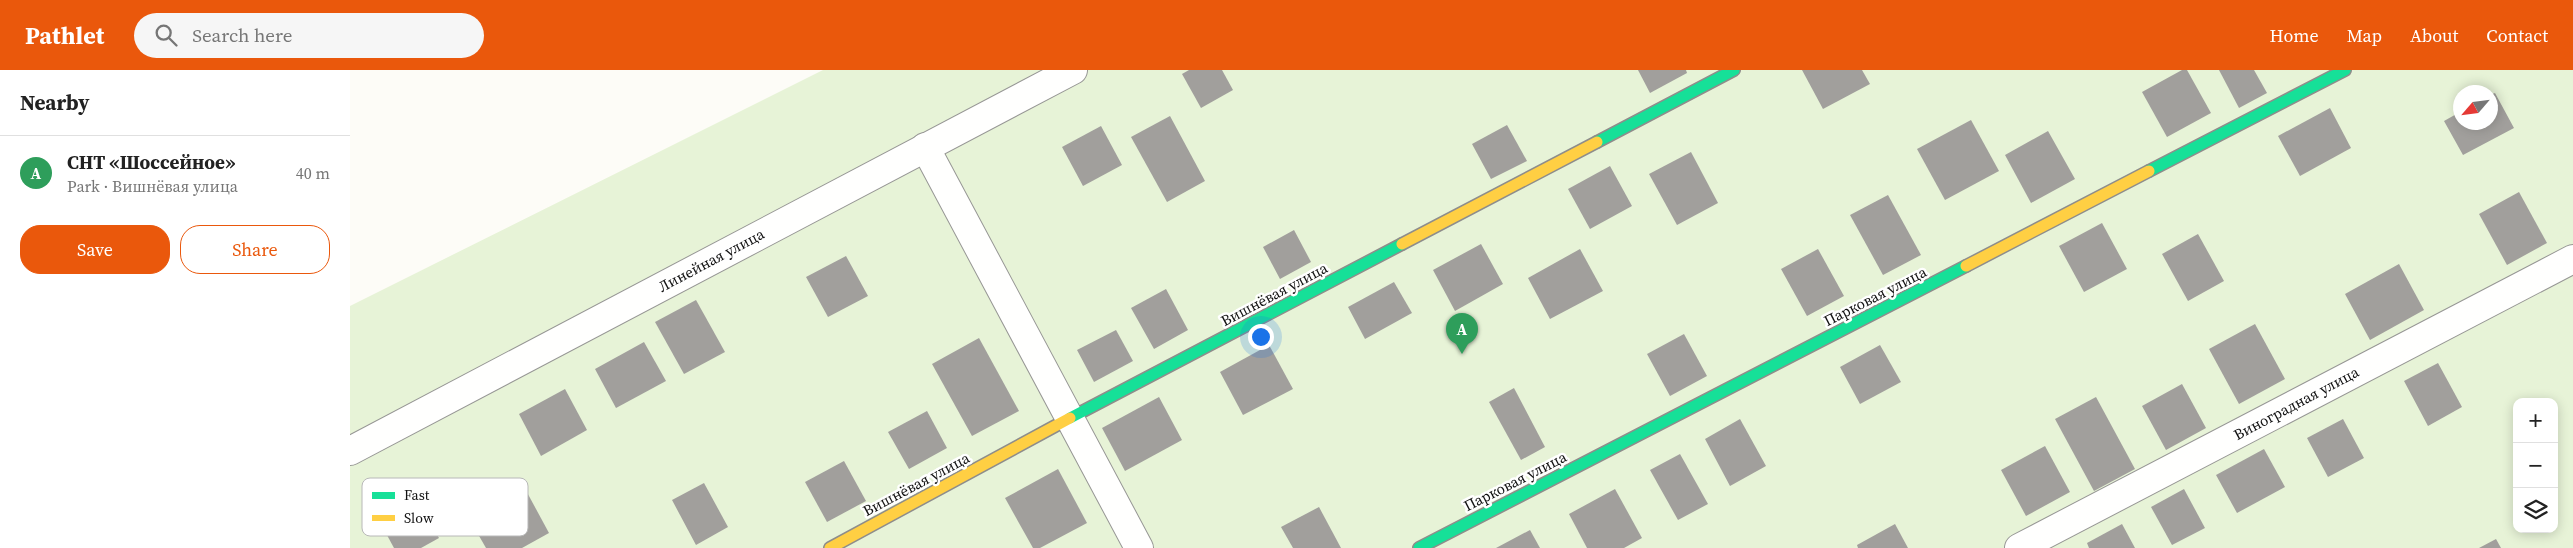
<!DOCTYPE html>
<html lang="en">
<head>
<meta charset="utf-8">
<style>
	:root { --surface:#fff; --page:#f6f6f6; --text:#222; --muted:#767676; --line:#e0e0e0; --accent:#ea580c }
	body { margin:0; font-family:"Source Serif 4",serif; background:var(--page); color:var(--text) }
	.controls { position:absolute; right:15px; bottom:15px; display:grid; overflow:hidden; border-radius:10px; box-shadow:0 2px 12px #0003 }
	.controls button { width:45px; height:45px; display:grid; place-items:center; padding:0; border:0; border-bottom:1px solid var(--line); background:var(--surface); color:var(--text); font:25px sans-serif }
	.compass { position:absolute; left:2103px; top:15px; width:45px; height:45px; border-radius:50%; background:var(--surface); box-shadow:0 2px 12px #0003; rotate:242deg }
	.you { position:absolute; left:910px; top:266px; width:18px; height:18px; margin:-12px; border:4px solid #fff; border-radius:50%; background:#1a73e8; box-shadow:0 0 0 8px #1a73e833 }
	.badge { display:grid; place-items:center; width:32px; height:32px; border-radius:50%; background:var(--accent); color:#fff; font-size:16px; font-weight:700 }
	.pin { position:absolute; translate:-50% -41px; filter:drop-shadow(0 1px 2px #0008) }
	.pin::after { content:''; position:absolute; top:26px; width:18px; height:15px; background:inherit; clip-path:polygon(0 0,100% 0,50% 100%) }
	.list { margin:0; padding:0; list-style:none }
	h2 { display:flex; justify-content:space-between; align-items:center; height:65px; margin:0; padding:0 20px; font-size:21px }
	h2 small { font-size:16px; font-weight:400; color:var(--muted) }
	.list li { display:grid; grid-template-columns:32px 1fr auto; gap:15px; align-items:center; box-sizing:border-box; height:75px; padding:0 20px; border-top:1px solid var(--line) }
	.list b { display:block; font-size:19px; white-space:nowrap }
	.list p { margin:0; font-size:16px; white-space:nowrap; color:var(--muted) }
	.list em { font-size:16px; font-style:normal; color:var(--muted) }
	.actions { display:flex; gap:10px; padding:15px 20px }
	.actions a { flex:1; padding:11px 0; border:1px solid var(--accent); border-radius:20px; text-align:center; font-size:18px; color:var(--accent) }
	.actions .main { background:var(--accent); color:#fff }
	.icon { flex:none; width:28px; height:28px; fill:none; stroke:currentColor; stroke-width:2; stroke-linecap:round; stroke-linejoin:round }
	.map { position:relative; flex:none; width:2223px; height:478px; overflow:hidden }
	header { display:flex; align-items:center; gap:30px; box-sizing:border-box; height:70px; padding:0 25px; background:var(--accent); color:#fff }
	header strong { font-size:24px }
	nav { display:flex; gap:28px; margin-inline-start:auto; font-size:18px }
	.search { width:350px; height:45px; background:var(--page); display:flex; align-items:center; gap:12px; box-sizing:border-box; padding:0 18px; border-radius:28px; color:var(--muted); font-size:19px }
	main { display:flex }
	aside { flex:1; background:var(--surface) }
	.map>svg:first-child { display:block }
	.green { fill:#e7f3d7; fill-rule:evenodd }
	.building { fill:#a19f9c }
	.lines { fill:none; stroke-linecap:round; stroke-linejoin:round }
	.street-casing { stroke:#979795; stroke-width:30 }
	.fast-casing { stroke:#8e8d8b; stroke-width:14 }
	.slow-casing { stroke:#8e8d8b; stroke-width:14 }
	.street { stroke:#fffffe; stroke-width:28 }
	.fast { stroke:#16e098; stroke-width:11 }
	.slow { stroke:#ffcf43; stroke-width:11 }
	.labels { text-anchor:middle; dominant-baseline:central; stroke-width:5; stroke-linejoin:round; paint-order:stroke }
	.street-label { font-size:15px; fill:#111; stroke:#fff }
	.key { fill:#fff; stroke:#b8b8b8; stroke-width:1 }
	.key-label { font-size:14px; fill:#111 }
</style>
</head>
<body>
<header>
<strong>Pathlet</strong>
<div class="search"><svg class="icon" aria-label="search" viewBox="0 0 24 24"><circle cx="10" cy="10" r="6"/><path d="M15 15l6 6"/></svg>Search here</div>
<nav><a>Home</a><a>Map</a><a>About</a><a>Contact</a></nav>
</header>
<main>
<aside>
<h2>Nearby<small></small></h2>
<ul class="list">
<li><span class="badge" style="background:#2e9e5b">A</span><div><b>СНТ «Шоссейное»</b><p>Park · Вишнёвая улица</p></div><em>40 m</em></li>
</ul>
<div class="actions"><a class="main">Save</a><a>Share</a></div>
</aside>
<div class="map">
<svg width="2223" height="478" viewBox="0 0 2223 478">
	<rect width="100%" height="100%" fill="#fdfcf7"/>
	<path class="green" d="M473,0H2223V478H0V236ZM2110,22H2140V52H2110ZM2167,332H2204V459H2167Z"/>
	<g class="building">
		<path d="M839,0H872L883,20L851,38L832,4Z"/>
		<path d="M1288,0H1336L1337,3L1300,23Z"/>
		<path d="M1452,0H1512L1520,14L1473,39Z"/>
		<path d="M1832,0H1837L1861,43L1817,67L1792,22Z"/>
		<path d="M1869,0H1904L1917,23L1889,38Z"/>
		<path d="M2145,23L2164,58L2113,85L2094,51L2110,42V52H2140V25Z"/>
		<path d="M1980,38L2001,78L1950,106L1928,66Z"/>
		<path d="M820,46L855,111L817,132L781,67Z"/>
		<path d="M1621,50L1649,101L1595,130L1567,79Z"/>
		<path d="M1157,55L1177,91L1141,109L1122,74Z"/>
		<path d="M751,56L772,95L733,116L712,77Z"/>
		<path d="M1698,61L1725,109L1681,133L1655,85Z"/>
		<path d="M1341,82L1368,133L1327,155L1299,104Z"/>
		<path d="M1260,96L1282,136L1240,159L1218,119Z"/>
		<path d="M2169,122L2197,173L2157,195L2129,144Z"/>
		<path d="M1538,125L1571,185L1533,205L1500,145Z"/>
		<path d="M1752,153L1777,199L1734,222L1709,176Z"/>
		<path d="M944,160L961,192L930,209L913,177Z"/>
		<path d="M1848,164L1874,211L1838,231L1812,184Z"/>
		<path d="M1131,174L1153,214L1105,241L1083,200Z"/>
		<path d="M1230,179L1253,221L1200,249L1178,208Z"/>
		<path d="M1468,179L1494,226L1457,246L1431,199Z"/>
		<path d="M496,186L518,226L478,247L456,207Z"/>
		<path d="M2049,194L2074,240L2020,270L1995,224Z"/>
		<path d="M1044,212L1062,243L1015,269L998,237Z"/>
		<path d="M816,219L838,260L804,279L781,238Z"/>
		<path d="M346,230L375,282L334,304L305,252Z"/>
		<path d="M1905,254L1935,309L1889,334L1859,279Z"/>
		<path d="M766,260L783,291L744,312L727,280Z"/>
		<path d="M1334,264L1357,306L1320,326L1297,284Z"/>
		<path d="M629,268L669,341L622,366L582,294Z"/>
		<path d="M294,272L316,311L266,338L245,299Z"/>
		<path d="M919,275L943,319L893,345L870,302Z"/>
		<path d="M1530,275L1551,312L1510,334L1490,297Z"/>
		<path d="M2088,293L2112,337L2078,356L2054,311Z"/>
		<path d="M1832,314L1856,358L1816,380L1792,336Z"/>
		<path d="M1164,318L1195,377L1171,390L1139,332Z"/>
		<path d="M215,319L237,360L191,386L169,344Z"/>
		<path d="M809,327L832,370L775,401L752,358Z"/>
		<path d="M1746,327L1785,399L1744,421L1705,349Z"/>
		<path d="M577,341L597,378L559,399L538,362Z"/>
		<path d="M1390,349L1416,396L1380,416L1355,369Z"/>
		<path d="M1993,349L2014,388L1978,407L1957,368Z"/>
		<path d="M1695,376L1720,422L1676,446L1651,400Z"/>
		<path d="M1914,379L1935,417L1887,443L1866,405Z"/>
		<path d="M1330,384L1358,434L1328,450L1300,400Z"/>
		<path d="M494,391L516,431L477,452L455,412Z"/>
		<path d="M708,399L737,453L690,478H683L655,428Z"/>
		<path d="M57,409L89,468L71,478H44L18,430Z"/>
		<path d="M354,413L378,457L346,475L322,430Z"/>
		<path d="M173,415L199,463L172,478H136L117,445Z"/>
		<path d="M1265,419L1292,468L1274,478H1237L1219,444Z"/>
		<path d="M1834,419L1855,458L1822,475L1801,437Z"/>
		<path d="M969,437L991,478H943L931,457Z"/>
		<path d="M1545,454L1558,478H1508L1507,475Z"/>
		<path d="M1772,454L1785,478H1739L1737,473Z"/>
		<path d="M1180,460L1190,478H1146Z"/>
		<path d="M2146,469L2151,478H2129Z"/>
	</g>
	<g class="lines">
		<g class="street-casing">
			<g id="street">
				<path d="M575,77L789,478"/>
				<path d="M0,381L723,0"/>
				<path d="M1669,478L2223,189"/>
			</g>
		</g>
		<g class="fast-casing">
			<g id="fast">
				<path d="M1247,72L1384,0"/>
				<path d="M1799,101L1995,0"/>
				<path d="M720,348L1052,174"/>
				<path d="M1069,478L1616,196"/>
			</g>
		</g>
		<g class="slow-casing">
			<g id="slow">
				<path d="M1052,174L1247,72"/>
				<path d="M1616,196L1799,101"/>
				<path d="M480,478L720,348"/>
			</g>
		</g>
		<use href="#street" class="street"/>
		<use href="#fast" class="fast"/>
		<use href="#slow" class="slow"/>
	</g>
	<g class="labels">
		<g class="street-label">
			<text transform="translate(361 190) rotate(-28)">Линейная улица</text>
			<text transform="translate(924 224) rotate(-28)">Вишнёвая улица</text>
			<text transform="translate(1525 226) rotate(-27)">Парковая улица</text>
			<text transform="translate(1946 333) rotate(-28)">Виноградная улица</text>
			<text transform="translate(1165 411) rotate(-27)">Парковая улица</text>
			<text transform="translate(566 414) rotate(-28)">Вишнёвая улица</text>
		</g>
	</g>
	<rect x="12" y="408" width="166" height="58" rx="8" class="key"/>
	<rect x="22" y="422" width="23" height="7" fill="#16e098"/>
	<rect x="22" y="445" width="23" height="6" fill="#ffcf43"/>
	<g class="key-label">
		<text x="54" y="430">Fast</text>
		<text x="54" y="453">Slow</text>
	</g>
</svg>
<div class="controls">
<button>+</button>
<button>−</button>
<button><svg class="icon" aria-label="layers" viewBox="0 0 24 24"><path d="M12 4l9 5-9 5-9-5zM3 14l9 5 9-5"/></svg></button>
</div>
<svg class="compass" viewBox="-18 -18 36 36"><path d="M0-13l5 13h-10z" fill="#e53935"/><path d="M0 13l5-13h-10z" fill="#767676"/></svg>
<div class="you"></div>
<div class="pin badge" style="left:1112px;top:284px;background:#2e9e5b">A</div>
</div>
</main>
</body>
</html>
